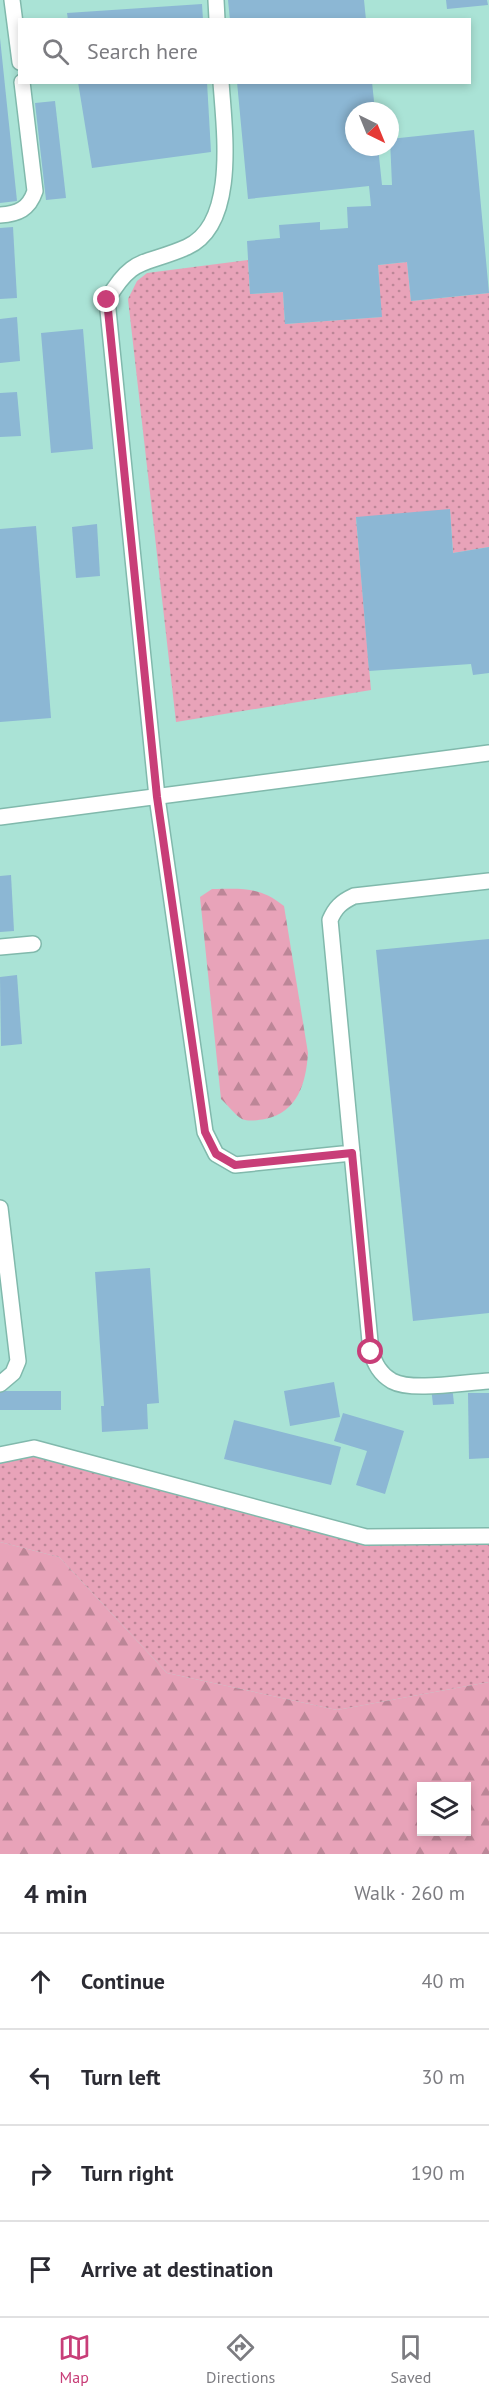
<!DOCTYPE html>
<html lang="en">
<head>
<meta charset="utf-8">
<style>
	:root { --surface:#fff; --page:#f7f7f7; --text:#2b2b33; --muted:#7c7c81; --line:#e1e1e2; --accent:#c83e78 }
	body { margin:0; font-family:"PT Sans",sans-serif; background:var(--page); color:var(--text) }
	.controls { position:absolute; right:18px; bottom:18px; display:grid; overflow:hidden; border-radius:0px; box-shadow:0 3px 9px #0003 }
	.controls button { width:54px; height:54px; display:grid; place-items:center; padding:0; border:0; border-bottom:2px solid var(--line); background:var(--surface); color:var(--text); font:30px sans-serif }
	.compass { position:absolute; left:345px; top:102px; width:54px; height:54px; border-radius:50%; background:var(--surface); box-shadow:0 3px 9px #0003; rotate:137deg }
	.stop { position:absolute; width:18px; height:18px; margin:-14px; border:4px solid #c83e78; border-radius:50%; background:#fff }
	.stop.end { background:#c83e78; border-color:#fff; box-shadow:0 2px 6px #0008 }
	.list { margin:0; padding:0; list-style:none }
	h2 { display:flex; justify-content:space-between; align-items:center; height:78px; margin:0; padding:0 24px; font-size:26px }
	h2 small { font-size:20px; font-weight:400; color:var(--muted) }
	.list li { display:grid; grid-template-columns:39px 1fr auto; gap:18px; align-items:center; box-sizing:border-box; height:96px; padding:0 24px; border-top:2px solid var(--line) }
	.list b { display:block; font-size:22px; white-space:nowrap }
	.list em { font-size:20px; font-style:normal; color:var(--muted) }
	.icon { flex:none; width:33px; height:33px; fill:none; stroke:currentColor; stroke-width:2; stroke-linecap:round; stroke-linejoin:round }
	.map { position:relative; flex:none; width:489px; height:1854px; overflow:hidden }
	.search { position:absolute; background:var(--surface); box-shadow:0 3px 9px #0003; left:18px; right:18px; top:18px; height:66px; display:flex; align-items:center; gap:15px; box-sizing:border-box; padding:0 21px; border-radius:0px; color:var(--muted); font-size:22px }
	.sheet { height:462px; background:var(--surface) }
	nav { display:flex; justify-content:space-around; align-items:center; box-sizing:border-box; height:84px; border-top:2px solid var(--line); background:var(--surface); font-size:16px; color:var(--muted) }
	nav a { display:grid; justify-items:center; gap:3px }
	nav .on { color:var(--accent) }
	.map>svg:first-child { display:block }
	.grass { fill:url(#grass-dots) }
	.forest { fill:url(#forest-firs); fill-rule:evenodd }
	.building { fill:#8cb7d4 }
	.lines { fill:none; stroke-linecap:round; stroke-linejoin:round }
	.lane-casing { stroke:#81b9ac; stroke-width:18 }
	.lane { stroke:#fff; stroke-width:15 }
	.route { stroke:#c83e78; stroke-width:8 }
</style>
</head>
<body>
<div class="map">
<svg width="489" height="1854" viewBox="0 0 489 1854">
	<defs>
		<pattern id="grass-dots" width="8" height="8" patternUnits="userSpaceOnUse" patternTransform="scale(1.5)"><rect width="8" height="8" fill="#e8a3b9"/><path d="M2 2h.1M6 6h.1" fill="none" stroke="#bc8697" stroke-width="1.8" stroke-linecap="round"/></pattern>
		<pattern id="forest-firs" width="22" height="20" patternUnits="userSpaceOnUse" patternTransform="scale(1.5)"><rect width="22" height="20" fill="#e8a3b9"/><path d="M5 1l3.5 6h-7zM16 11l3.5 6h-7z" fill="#bc8697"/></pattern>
	</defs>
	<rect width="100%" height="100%" fill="#aae3d6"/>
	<g class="grass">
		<path d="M248,260L250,294L283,292L285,324L381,317L378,265L407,262L411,301L489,293V547L453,553L450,510L356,518L371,690L176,722L128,299L137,281L147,273Z"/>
		<path d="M34,1448L366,1537L489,1536V1682L337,1710L167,1673L59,1557L0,1542V1455Z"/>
	</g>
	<g class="forest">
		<path d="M212,889C243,889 259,886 284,906L308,1053C306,1083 298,1112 265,1119C258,1120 249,1122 242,1119C235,1115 227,1104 221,1099L200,897Z"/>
		<path d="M0,1542L59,1557L167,1673L337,1710L489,1682V1854H0ZM422,1786H466V1832H422Z"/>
	</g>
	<g class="building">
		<path d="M228,0H364L366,20H230Z"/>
		<path d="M446,0H487L488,5L447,9Z"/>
		<path d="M202,4L203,20H68L67,13Z"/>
		<path d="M0,38L17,201L0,203Z"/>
		<path d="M78,82H207L211,152L92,168Z"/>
		<path d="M237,82H372L375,111H354V147H378L382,185H392L390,139L474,130L489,293L411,301L407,262L378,265L382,317L285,324L283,292L250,294L247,241L280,238L279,225L320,222V230L348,228L347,207L371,206L369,186L248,199Z"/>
		<path d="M55,101L66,198L46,200L35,103Z"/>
		<path d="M13,227L17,298L0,299V228Z"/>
		<path d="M17,317L20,361L0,363V319Z"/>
		<path d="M83,329L93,449L51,453L41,333Z"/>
		<path d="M17,392L21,436L0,437V393Z"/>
		<path d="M450,509L453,553L489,547V673L473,675L471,664L369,671L356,517Z"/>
		<path d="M97,524L100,576L76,578L72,527Z"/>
		<path d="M36,526L51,718L0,722V529Z"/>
		<path d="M11,875L14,931L0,932V876Z"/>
		<path d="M489,939V1313L413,1321L376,950Z"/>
		<path d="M17,975L22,1044L1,1046L0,977Z"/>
		<path d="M150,1268L159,1403L147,1404L148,1429L102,1432L101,1406H104L95,1272Z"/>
		<path d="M334,1382L340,1417L290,1426L284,1391Z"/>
		<path d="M452,1385L454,1404L433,1405L431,1387Z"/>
		<rect x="0" y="1391" width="61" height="19"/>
		<path d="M468,1393H489V1458L469,1459Z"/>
		<path d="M343,1413L404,1431L385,1494L356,1485L367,1451L334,1441Z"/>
		<path d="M234,1420L341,1447L331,1485L224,1459Z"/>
	</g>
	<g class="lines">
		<g class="lane-casing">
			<g id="lane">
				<path d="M12,0L20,62"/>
				<path d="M216,0L217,20"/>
				<path d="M221,82C224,128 238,224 187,247C144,266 133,255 107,300L157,797L205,1132L216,1154L235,1165L352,1153L330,920C335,908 341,902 354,896L489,881"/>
				<path d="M0,215C18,214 29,209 35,191L22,82"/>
				<path d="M0,817L489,753"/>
				<path d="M0,947L33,944"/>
				<path d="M352,1153L371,1352C375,1364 380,1374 392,1381C412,1392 465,1382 489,1381"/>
				<path d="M0,1208L18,1361L13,1373L0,1384"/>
				<path d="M0,1455L34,1448L366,1537L489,1536"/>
			</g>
		</g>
		<use href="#lane" class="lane"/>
	</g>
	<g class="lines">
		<path class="route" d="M107,300L157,797L205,1132L216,1154L235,1165L352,1153L371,1352"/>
	</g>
</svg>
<div class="controls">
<button><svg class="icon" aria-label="layers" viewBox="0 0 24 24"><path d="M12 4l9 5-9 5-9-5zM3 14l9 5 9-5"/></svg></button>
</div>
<svg class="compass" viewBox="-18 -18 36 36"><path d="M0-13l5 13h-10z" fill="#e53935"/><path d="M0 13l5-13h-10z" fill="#7c7c81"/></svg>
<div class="stop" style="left:371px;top:1352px"></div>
<div class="stop end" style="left:107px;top:300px"></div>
<div class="search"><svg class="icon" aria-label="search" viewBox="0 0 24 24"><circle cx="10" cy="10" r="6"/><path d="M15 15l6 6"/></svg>Search here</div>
</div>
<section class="sheet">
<h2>4 min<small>Walk · 260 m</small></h2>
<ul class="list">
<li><svg class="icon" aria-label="ahead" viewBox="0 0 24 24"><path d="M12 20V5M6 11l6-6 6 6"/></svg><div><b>Continue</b></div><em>40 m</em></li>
<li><svg class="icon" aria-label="left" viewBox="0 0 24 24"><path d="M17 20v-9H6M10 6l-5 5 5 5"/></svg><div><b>Turn left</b></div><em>30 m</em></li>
<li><svg class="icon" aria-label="right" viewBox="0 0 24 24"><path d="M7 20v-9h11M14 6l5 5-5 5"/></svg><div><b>Turn right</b></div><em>190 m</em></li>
<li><svg class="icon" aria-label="arrive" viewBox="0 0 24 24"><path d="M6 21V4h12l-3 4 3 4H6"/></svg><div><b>Arrive at destination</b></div></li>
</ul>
</section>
<nav>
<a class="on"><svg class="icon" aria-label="map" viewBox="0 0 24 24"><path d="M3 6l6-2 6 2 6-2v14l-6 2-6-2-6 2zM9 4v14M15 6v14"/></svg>Map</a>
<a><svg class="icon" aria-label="directions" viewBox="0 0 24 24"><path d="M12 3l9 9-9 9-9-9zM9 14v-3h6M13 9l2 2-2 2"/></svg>Directions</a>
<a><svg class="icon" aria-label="saved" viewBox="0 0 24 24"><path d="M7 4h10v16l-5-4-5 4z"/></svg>Saved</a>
</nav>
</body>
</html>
